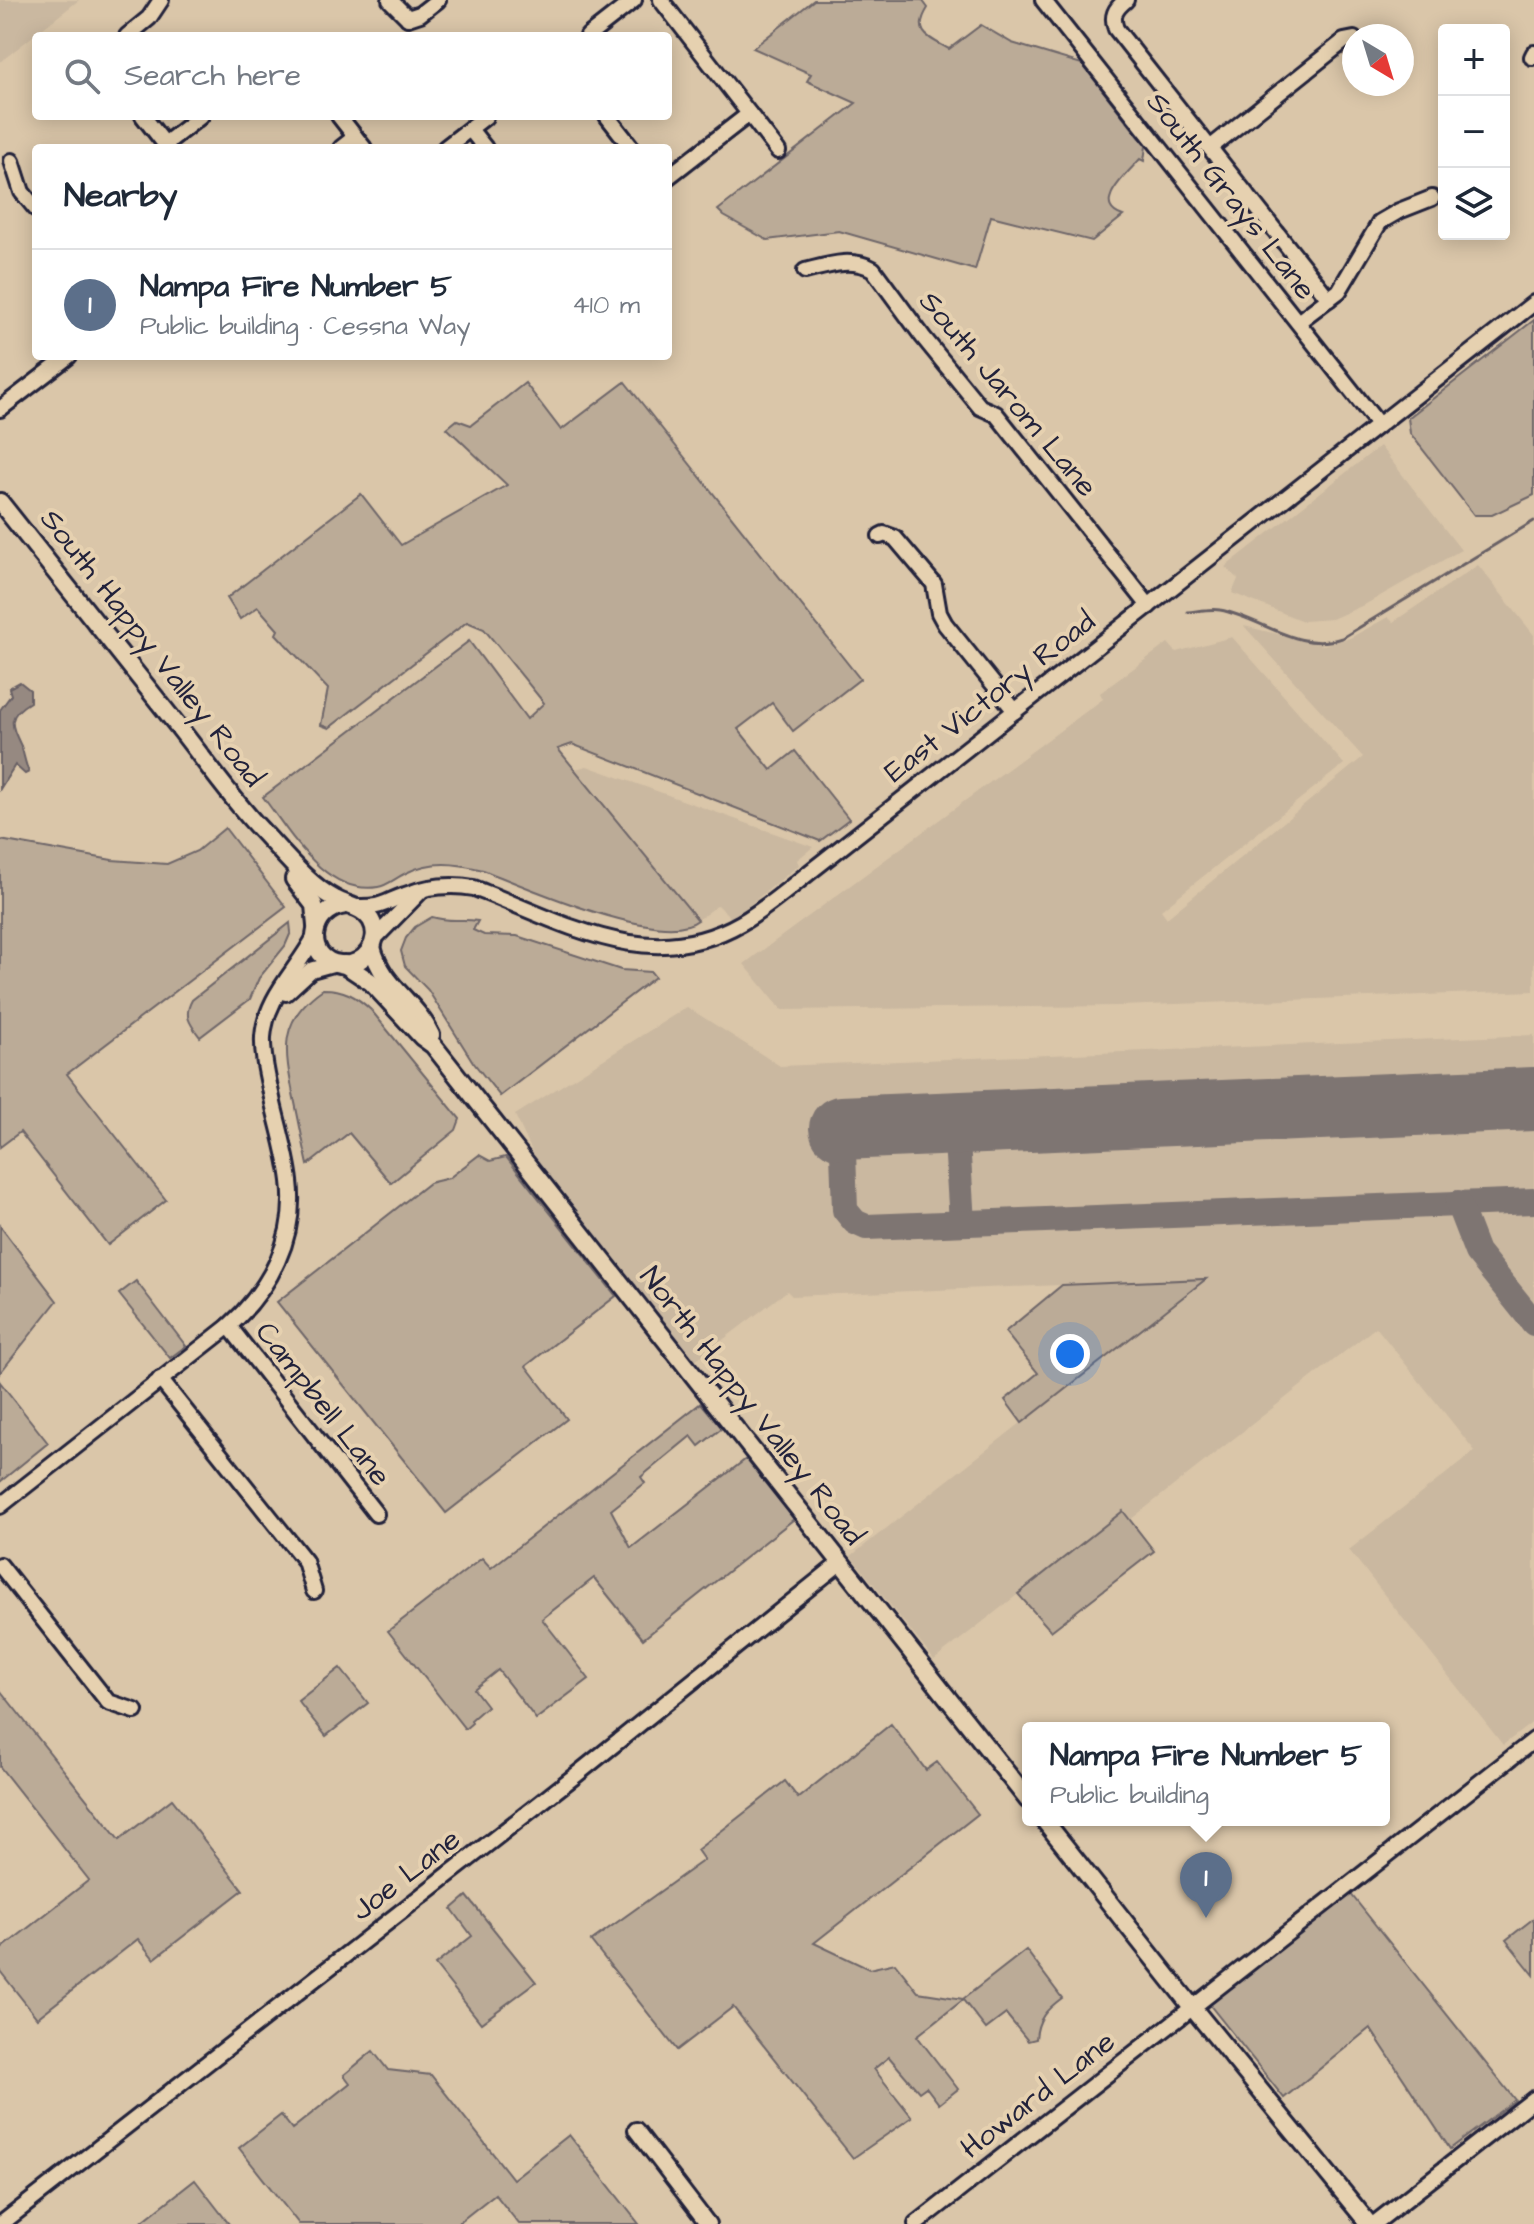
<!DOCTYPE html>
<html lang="en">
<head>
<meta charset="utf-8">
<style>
	:root { --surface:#fff; --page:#f6f6f7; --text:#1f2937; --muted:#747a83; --line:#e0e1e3; --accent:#d93025 }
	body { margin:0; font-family:"Architects Daughter",sans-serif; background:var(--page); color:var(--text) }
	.controls { position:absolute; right:24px; top:24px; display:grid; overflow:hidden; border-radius:8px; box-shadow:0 4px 20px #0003 }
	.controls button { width:72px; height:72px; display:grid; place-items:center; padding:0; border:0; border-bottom:2px solid var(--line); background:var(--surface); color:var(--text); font:40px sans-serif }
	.compass { position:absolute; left:1342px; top:24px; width:72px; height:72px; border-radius:50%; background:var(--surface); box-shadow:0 4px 20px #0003; rotate:142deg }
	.you { position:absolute; left:1070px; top:1354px; width:28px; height:28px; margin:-20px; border:6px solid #fff; border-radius:50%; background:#1a73e8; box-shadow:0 0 0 12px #1a73e833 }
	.badge { display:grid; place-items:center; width:52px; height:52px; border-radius:50%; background:var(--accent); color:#fff; font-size:26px; font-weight:700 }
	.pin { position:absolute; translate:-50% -66px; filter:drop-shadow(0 2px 4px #0008) }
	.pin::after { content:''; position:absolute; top:42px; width:28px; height:24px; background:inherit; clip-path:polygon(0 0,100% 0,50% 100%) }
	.popup { position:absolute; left:1022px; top:1722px; width:368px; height:104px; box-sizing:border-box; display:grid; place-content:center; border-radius:8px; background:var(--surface); filter:drop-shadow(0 2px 6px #0005); font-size:26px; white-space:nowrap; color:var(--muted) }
	.popup b { font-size:30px; color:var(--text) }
	.popup::after { content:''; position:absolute; left:50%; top:100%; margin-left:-16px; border:16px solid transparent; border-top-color:var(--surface) }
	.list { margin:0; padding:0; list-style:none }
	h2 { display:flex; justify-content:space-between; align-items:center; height:104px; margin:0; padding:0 32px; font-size:34px }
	h2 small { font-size:26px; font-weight:400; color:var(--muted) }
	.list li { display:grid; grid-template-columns:52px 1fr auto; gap:24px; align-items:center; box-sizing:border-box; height:112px; padding:0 32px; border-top:2px solid var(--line) }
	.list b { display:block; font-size:30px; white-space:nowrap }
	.list p { margin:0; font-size:26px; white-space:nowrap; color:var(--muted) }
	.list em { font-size:26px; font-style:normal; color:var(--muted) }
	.icon { flex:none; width:44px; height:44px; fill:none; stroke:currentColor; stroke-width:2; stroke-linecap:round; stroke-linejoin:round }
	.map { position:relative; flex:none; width:1534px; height:2224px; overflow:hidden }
	.search { position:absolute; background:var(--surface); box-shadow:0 4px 20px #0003; left:32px; top:32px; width:640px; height:88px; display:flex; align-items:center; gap:20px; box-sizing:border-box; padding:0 28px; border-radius:8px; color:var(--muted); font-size:30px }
	.panel { position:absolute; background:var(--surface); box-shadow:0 4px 20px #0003; left:32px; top:144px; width:640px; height:216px; border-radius:8px }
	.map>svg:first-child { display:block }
	.built { fill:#cab8a0 }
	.green { fill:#bbab97; stroke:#6e6669; stroke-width:2 }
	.water { fill:#968981; stroke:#686065; stroke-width:2 }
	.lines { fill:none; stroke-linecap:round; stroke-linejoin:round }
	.stream { stroke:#686065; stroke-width:3 }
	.taxiway { stroke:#7e7472; stroke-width:26 }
	.runway { stroke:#7e7472; stroke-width:64 }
	.minor-casing { stroke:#22223b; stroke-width:20 }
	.major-casing { stroke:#22223b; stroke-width:22 }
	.minor { stroke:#e6d1b0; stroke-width:14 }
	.major { stroke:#e6d1b0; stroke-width:16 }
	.labels { text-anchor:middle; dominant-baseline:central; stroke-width:8; stroke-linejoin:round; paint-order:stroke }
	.street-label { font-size:30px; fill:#22223b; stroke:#e6d1b0 }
</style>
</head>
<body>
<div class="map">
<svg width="1534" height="2224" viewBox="0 0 1534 2224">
	<rect width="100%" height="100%" fill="#dac6a9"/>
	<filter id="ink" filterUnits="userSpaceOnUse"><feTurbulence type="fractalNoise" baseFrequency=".0125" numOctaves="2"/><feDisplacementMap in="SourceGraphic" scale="16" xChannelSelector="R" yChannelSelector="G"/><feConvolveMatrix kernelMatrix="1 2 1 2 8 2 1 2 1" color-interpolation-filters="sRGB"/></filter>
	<g filter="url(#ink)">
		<g class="built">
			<path d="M0,0H79L0,62Z"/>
			<path d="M1380,446L1461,550L1366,604L1332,619L1303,621L1232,593L1238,579L1225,567Z"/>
			<path d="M1478,565L1534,635V991L1120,1006L782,1010L744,964L1103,699L1100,693L1168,643L1176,652L1232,637L1344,764L1161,910L1167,918L1363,757L1244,626L1323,645L1350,638L1388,617L1393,622Z"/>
			<path d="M587,766L813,847L797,860L799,865L732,919L718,905L698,920L575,769Z"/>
			<path d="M687,1007L780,1066L1534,1035V1721L1503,1745L1349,1550L1475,1451L1376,1327L1130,1520L1123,1512L934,1660L851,1556L1205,1279L792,1296L787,1291L695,1361L537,1162L515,1115Z"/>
		</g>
		<g class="green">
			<path d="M814,0H922L928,8C912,33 929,38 949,49L981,25L1012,43L1082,64L1146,146L1144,161L1140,159C1127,174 1090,205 1123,216L1092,241L991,216L975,270L839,231L767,240L724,216L718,210L856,103L807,81L811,74L753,48Z"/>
			<path d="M1534,320V495L1492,515H1474L1410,433L1408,418Z"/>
			<path d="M625,382L860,679L793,731L772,703L738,729L771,770L795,751L849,819L820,841L572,744L558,749L698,920C663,948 524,886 483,870C456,863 431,860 406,873C397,877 387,886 378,887C325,896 290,832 263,797L469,641L527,719L544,703L484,629L467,622L329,728L321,725L328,689L276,634L278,630L258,607L240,619L227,598L361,494L401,545L507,485L447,428L457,420L471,425L525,383L561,430Z"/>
			<path d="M225,828L286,907L67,1074L166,1200L108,1245L20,1132L0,1147V840L112,860L167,864L197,851Z"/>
			<path d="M432,917C452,923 459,918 478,921L473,930L484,935L517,936L621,970L651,972L655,977L500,1096L473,1062L428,990L405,966L401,951L406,938L415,927Z"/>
			<path d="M290,923L291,932L285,946L259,978L250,999L200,1037C190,1024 183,1016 192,1000Z"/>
			<path d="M323,989C344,989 356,996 371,1010L460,1119L456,1130L391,1183L349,1133L308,1165C303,1143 299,1121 294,1098C284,1050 278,1020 323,989Z"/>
			<path d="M479,1155L490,1161L506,1157L616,1296L526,1366L567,1419L446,1513L277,1302L429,1183L449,1178Z"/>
			<path d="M0,1226L57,1301L0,1373Z"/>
			<path d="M1206,1279L1022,1423L1005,1400L1038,1373L1005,1332L1062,1285Z"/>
			<path d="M136,1281L186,1346L170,1358L119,1294Z"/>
			<path d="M0,1382L48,1443L0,1482Z"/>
			<path d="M701,1403L722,1428L699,1446L691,1436L641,1477L645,1483L611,1510L631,1548L746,1459L794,1519L643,1639L594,1578L542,1619L589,1679L536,1719L498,1670L474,1689L487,1706L471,1720L472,1723L465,1729L388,1631L482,1558L491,1568Z"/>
			<path d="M1123,1511L1154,1551L1051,1631L1018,1594Z"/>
			<path d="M340,1668L368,1703L326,1736L298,1701Z"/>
			<path d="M0,1690L119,1840L172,1799L243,1890L154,1959L138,1939L37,2018L0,1971V1950L89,1880L0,1767Z"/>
			<path d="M891,1724L926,1770L937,1762L978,1814L814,1943L869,1969L895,1963L918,1992L963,1999L1026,1950L1062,1998C1047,2009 1037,2019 1036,2039L1028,2041L1006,2014L986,2029L963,2000L917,2036L958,2089L939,2104L926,2087L919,2092L889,2057L874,2069L912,2117L853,2158L733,2007L677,2050L591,1941L704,1860L697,1850L785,1781L798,1798Z"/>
			<path d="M1350,1893L1515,2100L1450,2149L1370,2028L1284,2098L1209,2004Z"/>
			<path d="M467,1896L536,1982L481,2023L435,1965L472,1936L452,1909Z"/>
			<path d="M1534,1918V1975L1506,1940Z"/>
			<path d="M373,2051L388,2070L431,2075L513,2179L569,2135L639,2224H519L495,2194L457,2224H299L239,2148L281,2115L292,2129L350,2083L344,2075Z"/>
			<path d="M195,2180L229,2224H139Z"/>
		</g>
		<path class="water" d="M20,682L30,690V702C6,716 11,725 21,746C24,754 25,764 29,772L25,774L15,765L0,789V710L11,695L9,688Z"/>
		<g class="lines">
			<path class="stream" d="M1188,612C1198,611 1211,608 1220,610C1262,618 1298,653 1342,638L1534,521"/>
			<g class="taxiway">
				<path d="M956,1124L962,1223"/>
				<path d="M853,1128L843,1152L845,1210L855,1222L866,1227L1534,1201"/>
				<path d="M1458,1203L1477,1252L1534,1323"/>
			</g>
			<path class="runway" d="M841,1128L1534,1099"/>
			<g class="minor-casing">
				<g id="minor">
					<path d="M390,0L408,18"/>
					<path d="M661,0L778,151"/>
					<path d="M1043,0L1378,424"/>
					<path d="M1126,0C1115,9 1111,16 1116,29L1329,299"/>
					<path d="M408,18L420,14L438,0"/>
					<path d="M127,36L149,18L161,0"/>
					<path d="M588,36L634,0"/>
					<path d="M1532,57L1534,53"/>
					<path d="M143,116L168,148"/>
					<path d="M339,116L364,148"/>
					<path d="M607,116L632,148"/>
					<path d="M470,129L485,148"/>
					<path d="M165,144L201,116"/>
					<path d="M341,148L355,137"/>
					<path d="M445,148L485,117"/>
					<path d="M1210,148L1344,41L1354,39"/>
					<path d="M12,161L22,192L36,209"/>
					<path d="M668,177L749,114"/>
					<path d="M805,271C829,265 850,257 873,269L923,337L980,407L996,414L1149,606"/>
					<path d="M1298,322L1339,291L1380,222L1399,211L1432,198"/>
					<path d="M0,409L69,356"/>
					<path d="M880,536L884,534L895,538L934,584L939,613L945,624L1015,711"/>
					<path d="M356,907C382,908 383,903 405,895C428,886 450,884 474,888C563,922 649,976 741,923C769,907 794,884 820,864L1534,303"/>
					<path d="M375,938L421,891"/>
					<path d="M286,993L311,970L336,963"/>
					<path d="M229,1326L376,1514"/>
					<path d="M160,1379L305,1561L314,1591"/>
					<path d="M0,1506L229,1326C270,1289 297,1238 290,1181C287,1155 279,1129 273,1103C269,1082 262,1059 263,1037C266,996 297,971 315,936"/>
					<path d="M0,1565L108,1702L135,1711"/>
					<path d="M636,2130L708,2224"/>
					<path d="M1,2224L576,1775L840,1563"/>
					<path d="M916,2224L1534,1740"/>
					<path d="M1374,2224L1534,2099"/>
				</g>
			</g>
			<g class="major-casing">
				<g id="major">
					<path d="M0,502C59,576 118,651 177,725C204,759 230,797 260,829C282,852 307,884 335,899C347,906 363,907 371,920C383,941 364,968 340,964C303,959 309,909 346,905"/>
					<path d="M294,879L314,905L316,926"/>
					<path d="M372,947C382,987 415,1000 431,1035"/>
					<path d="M344,964L371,982L422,1037L433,1045L1028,1800"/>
					<path d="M1044,1820L1192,2007L1369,2224"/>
				</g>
			</g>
			<use href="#minor" class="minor"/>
			<use href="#major" class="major"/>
		</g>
	</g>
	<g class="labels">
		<g class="street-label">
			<text transform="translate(1231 196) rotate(52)">South Grays Lane</text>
			<text transform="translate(1008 394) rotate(50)">South Jarom Lane</text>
			<text transform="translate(152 648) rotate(52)">South Happy Valley Road</text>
			<text transform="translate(990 697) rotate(-38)">East Victory Road</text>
			<text transform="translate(323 1404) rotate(52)">Campbell Lane</text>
			<text transform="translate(752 1406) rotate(52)">North Happy Valley Road</text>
			<text transform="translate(406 1875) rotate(-38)">Joe Lane</text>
			<text transform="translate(1038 2095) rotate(-38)">Howard Lane</text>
		</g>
	</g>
</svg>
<div class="controls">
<button>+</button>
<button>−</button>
<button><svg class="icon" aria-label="layers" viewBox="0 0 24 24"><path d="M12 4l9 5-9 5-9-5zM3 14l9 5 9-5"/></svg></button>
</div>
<svg class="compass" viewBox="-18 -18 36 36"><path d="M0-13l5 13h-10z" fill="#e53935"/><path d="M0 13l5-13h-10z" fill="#747a83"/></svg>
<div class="you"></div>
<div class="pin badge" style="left:1206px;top:1918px;background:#5c6f8a">1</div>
<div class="popup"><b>Nampa Fire Number 5</b>Public building</div>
<div class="search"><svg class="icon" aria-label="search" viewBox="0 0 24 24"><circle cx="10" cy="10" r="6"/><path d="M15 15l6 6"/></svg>Search here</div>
<section class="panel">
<h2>Nearby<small></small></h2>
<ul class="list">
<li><span class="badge" style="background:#5c6f8a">1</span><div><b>Nampa Fire Number 5</b><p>Public building · Cessna Way</p></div><em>410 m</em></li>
</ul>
</section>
</div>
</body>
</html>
